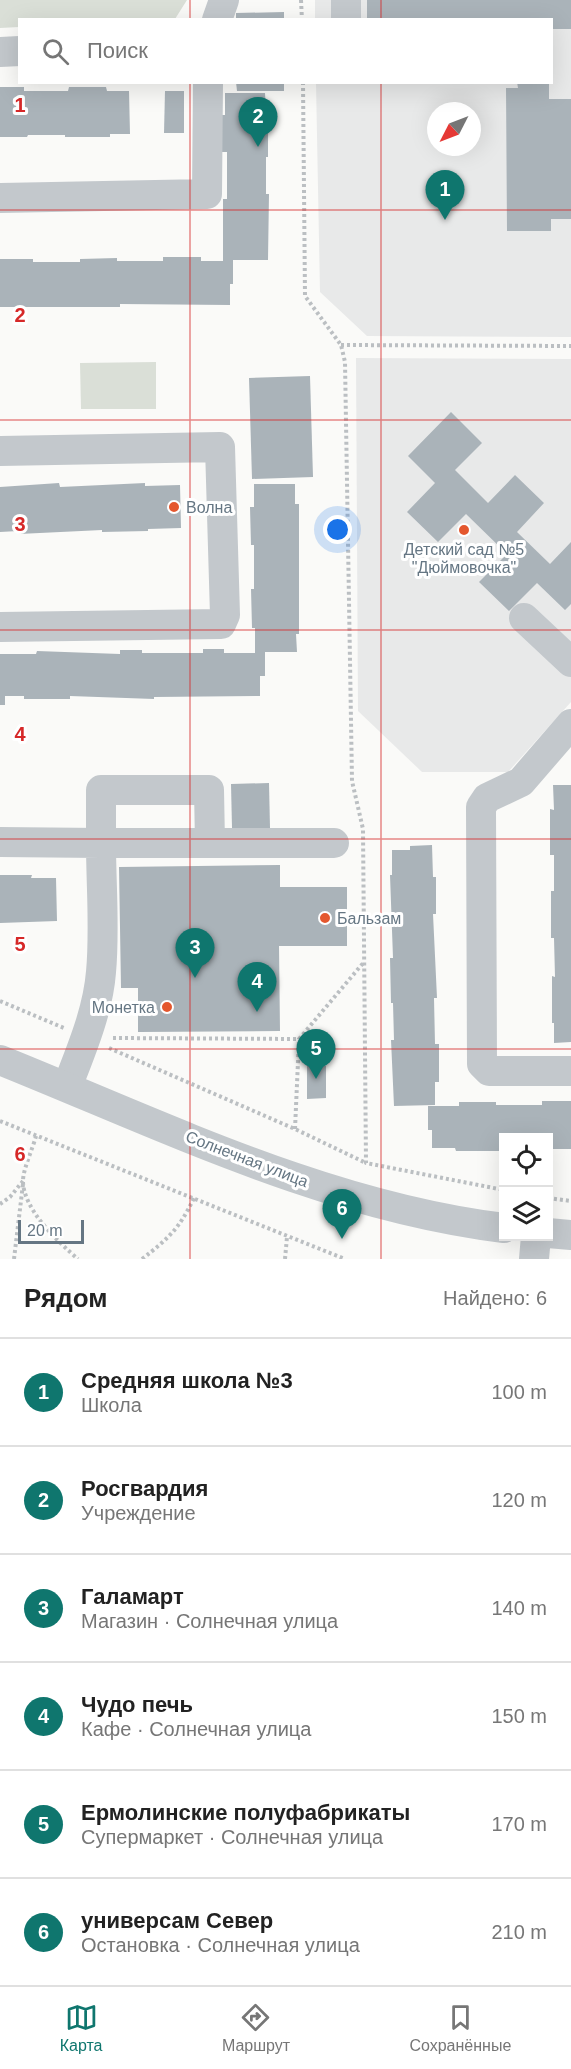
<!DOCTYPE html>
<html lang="ru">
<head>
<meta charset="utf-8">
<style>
	:root { --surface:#fff; --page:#f2f2f2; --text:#222; --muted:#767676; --line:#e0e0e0; --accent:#0f766e }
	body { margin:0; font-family:Arial,sans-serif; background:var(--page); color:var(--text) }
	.controls { position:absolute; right:18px; bottom:18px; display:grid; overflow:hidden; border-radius:0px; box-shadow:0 6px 24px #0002 }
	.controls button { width:54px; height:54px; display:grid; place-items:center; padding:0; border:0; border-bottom:2px solid var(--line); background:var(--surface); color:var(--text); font:30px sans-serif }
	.compass { position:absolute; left:427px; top:102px; width:54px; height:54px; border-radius:50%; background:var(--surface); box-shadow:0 6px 24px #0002; rotate:228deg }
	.scale { position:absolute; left:18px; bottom:15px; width:66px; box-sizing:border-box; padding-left:6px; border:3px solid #657683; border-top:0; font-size:16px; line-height:21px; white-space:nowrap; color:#657683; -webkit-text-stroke:4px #fff; paint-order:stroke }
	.you { position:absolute; left:338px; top:530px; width:21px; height:21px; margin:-15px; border:4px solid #fff; border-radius:50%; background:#1a73e8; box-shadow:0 0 0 9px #1a73e833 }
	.badge { display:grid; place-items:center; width:39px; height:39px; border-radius:50%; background:var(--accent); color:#fff; font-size:20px; font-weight:700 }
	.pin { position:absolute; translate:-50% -50px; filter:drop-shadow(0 2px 3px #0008) }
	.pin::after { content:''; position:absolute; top:32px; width:21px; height:18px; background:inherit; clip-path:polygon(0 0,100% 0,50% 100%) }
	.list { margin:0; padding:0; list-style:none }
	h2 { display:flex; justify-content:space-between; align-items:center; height:78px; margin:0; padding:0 24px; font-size:26px }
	h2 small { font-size:20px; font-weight:400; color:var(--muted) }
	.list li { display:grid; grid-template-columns:39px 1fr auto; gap:18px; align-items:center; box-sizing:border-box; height:108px; padding:0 24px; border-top:2px solid var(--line) }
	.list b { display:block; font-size:22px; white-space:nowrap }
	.list p { margin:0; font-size:20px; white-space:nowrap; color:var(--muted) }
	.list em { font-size:20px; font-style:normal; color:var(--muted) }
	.icon { flex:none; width:33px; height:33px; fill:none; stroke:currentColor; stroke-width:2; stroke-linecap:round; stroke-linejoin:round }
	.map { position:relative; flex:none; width:571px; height:1259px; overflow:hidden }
	.search { position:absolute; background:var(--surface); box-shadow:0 6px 24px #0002; left:18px; right:18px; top:18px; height:66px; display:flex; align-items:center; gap:15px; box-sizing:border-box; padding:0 21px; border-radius:0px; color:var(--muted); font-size:22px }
	.sheet { height:726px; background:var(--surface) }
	nav { display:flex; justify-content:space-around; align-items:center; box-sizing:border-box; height:84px; border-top:2px solid var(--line); background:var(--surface); font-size:16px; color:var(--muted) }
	nav a { display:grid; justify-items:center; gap:3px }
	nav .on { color:var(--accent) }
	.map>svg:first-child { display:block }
	.built { fill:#e8e9e9; fill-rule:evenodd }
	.green { fill:#dadfd7 }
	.building { fill:#aab3b9 }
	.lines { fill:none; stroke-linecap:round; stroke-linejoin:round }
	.path { stroke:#bbbfc2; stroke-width:4; stroke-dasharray:3 3; stroke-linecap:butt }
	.minor { stroke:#c3c8cc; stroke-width:30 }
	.grid { fill:none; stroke:#d62828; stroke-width:1.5; stroke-opacity:0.55 }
	.poi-dot { fill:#e4572e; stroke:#fff; stroke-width:2 }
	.labels { text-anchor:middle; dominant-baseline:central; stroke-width:6; stroke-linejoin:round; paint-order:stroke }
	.poi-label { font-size:16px; fill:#657683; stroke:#fff; text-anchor:start }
	.street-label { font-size:16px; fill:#657683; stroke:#fff }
	.grid-label { font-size:20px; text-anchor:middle; font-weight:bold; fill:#d62828; stroke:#fff; stroke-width:6; stroke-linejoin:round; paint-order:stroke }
</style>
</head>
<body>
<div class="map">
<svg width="571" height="1259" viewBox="0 0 571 1259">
	<rect width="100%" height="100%" fill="#fafaf8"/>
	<g class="built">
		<path d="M315,0H571V337L367,336L320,292L316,83L552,82V20L315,19ZM436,111H472V147H436Z"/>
		<path d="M356,358L571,359V702L508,772H422L358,711Z"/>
	</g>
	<g class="green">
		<path d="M0,0H187L175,19L20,20L19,27L0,28Z"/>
		<path d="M156,362V409H81L80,363Z"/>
	</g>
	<g class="building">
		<path d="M367,0H571V29H552V20H367Z"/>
		<path d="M284,12V20H236V13Z"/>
		<path d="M236,82H284V91H237Z"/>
		<path d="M517,82H549V99H571V219H551V231H507L506,88H518Z"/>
		<path d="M0,87H24V91H68L69,87H106L107,91H129L130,134H110V137H65V135H28L27,137H0Z"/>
		<path d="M165,91H184V133H164Z"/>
		<path d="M225,93H265L266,110H268V157H266V194H269L268,260H233V284H230V305L120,304V307H0V259H33V262H80V259L117,258V261H163V257H201V261H223V199H227V152H222V115H225Z"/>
		<path d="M310,376L313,477L252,479L249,378Z"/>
		<path d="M451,412L482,443L455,470L488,503L515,475L544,503L517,532L550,564L571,542V604L565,610L537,583L509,611L479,582L507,554L466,514L438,542L407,512L435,483L408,456Z"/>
		<path d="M59,483L60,487L145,483V486L180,485L181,528L148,529V531L102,532V530L19,534L18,531L0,532V487Z"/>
		<path d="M254,484H295V504H299V634H296L297,652H265V676H260V696L154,697V699L70,696V699H24V696H5V705H0V654H36L37,651L120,654V650H142V653H203V649H224V653H255V628H252L251,589H254V545H251L250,507H254Z"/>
		<path d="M269,783L270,828H232L231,784Z"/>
		<path d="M553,785H571V1042L554,1043V1023H552V976L555,977L554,938H551V891H554V855H550V809L554,810Z"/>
		<path d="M432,845L433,877H436V914H433L437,998H434L435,1044H439V1082H435V1105L394,1106L391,1040H394L393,1003H391L390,958H393L390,875H392V850H410V846Z"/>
		<path d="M280,865V887H347V946H279L280,1031L138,1032V988H121L119,867Z"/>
		<path d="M0,875H32L31,878H56L57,921L0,923Z"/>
		<path d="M307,1066H326V1098L307,1099Z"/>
		<path d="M542,1101H571V1149H548V1138H504L502,1151H456L455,1148H432V1130H428V1106H459V1102H496V1105H542Z"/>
	</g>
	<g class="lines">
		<g class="path">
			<path d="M301,0L302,20"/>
			<path d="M303,82L305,296L341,345L345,362L352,781L363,829L366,1163L504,1190"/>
			<path d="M341,345L571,346"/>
			<path d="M0,1001L64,1028"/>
			<path d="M113,1038L299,1039"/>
			<path d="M109,1048L295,1129L366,1163"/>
			<path d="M0,1121L345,1259"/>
			<path d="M295,1129L299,1039L364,962"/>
			<path d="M36,1136C33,1148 23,1169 23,1181C23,1209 58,1242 78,1259"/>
			<path d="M548,1198L571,1201"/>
			<path d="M0,1204L10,1197L23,1181"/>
			<path d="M14,1259L23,1184"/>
			<path d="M142,1259C169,1238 179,1229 194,1198"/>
			<path d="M285,1259L287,1237"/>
		</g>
		<g class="minor">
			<path d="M346,0V20"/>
			<path d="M217,20L224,0"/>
			<path d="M0,52L20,51"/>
			<path d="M0,198L207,194L208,82"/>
			<path d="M0,451L220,447L225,615L221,624L0,627"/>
			<path d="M524,618L571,662"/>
			<path d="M571,724L521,782L487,798L481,807L482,1064L489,1071H571"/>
			<path d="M0,842L101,843C101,885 105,930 101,972C98,1011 81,1051 67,1087"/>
			<path d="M210,843H101V790H209L210,843H334"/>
			<path d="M0,1060C164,1126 326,1206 504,1228"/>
			<path d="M548,1233L571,1235"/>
			<path d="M534,1259L536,1236"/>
		</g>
	</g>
	<path class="grid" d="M190,0V20M381,0V20M190,82V1259M381,82V1259M0,210H571M0,420H571M0,630H571M0,839H571M0,1049H571"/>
	<g class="poi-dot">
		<circle cx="174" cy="507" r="6"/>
		<circle cx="464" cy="530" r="6"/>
		<circle cx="325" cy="918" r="6"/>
		<circle cx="167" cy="1007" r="6"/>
	</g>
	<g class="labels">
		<g class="poi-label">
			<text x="186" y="507">Волна</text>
			<text x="464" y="549" text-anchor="middle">Детский сад №5<tspan x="464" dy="18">"Дюймовочка"</tspan></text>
			<text x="337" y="918">Бальзам</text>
			<text x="155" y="1007" text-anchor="end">Монетка</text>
		</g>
		<g class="street-label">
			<text transform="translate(247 1159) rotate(21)">Солнечная улица</text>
		</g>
	</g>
	<g class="grid-label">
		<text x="20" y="112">1</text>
		<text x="20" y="322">2</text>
		<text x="20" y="531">3</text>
		<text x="20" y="741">4</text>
		<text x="20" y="951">5</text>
		<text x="20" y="1161">6</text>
	</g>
</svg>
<div class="controls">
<button><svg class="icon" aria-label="locate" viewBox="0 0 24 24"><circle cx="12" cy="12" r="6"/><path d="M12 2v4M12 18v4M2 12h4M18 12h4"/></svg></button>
<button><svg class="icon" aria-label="layers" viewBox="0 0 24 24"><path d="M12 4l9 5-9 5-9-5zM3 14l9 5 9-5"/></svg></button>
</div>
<svg class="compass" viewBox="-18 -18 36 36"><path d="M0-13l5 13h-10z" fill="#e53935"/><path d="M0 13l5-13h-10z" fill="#767676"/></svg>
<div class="scale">20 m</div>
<div class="you"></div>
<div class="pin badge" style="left:445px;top:220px">1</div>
<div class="pin badge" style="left:258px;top:147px">2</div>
<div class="pin badge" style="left:195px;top:978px">3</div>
<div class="pin badge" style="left:257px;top:1012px">4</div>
<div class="pin badge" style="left:316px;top:1079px">5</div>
<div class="pin badge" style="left:342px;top:1239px">6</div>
<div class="search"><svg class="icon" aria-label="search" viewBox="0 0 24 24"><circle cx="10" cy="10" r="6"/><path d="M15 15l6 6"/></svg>Поиск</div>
</div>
<section class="sheet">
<h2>Рядом<small>Найдено: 6</small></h2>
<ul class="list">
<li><span class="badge">1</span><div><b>Средняя школа №3</b><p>Школа</p></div><em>100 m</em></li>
<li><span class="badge">2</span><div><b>Росгвардия</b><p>Учреждение</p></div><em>120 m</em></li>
<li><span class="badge">3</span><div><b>Галамарт</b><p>Магазин · Солнечная улица</p></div><em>140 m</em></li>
<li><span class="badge">4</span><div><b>Чудо печь</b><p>Кафе · Солнечная улица</p></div><em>150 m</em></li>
<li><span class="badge">5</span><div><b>Ермолинские полуфабрикаты</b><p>Супермаркет · Солнечная улица</p></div><em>170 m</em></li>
<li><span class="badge">6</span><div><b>универсам Север</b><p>Остановка · Солнечная улица</p></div><em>210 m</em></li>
</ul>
</section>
<nav>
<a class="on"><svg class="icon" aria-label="map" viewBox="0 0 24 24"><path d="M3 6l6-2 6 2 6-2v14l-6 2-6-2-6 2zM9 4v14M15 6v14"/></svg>Карта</a>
<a><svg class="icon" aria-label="directions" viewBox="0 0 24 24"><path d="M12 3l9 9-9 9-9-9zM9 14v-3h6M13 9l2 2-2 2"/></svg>Маршрут</a>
<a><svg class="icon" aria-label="saved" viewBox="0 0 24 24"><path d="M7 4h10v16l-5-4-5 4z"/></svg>Сохранённые</a>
</nav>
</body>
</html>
